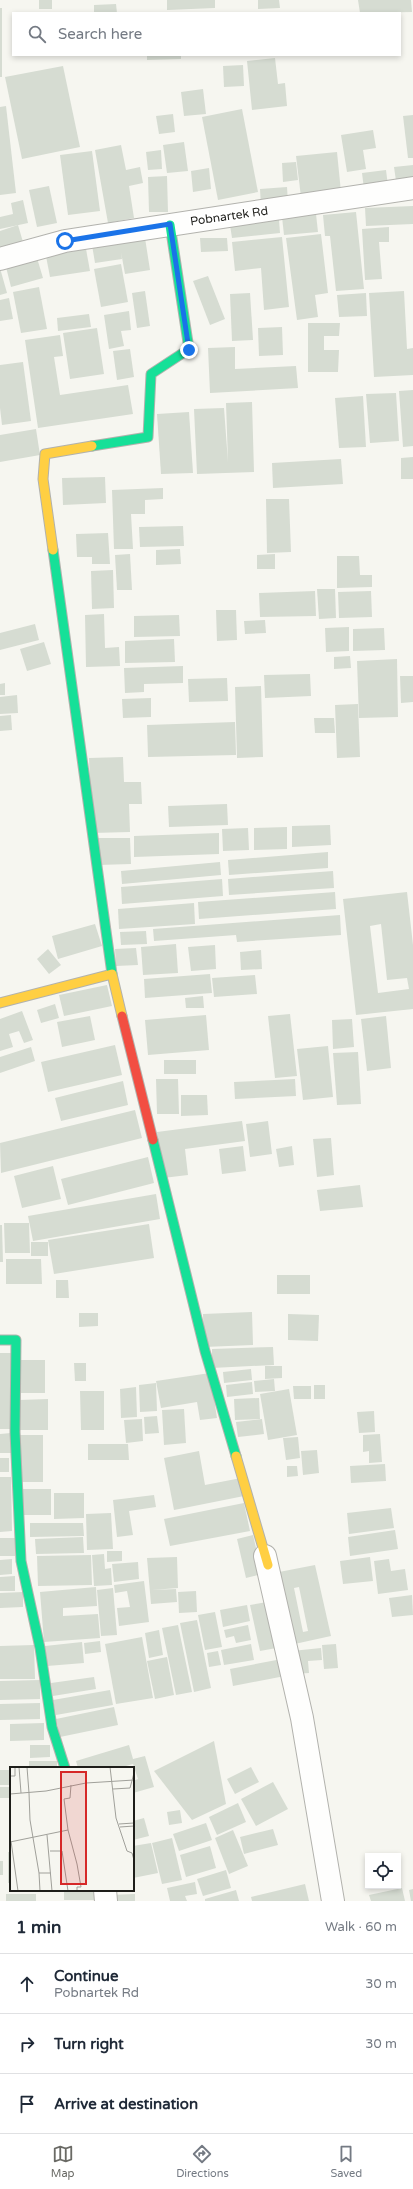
<!DOCTYPE html>
<html lang="en">
<head>
<meta charset="utf-8">
<style>
	:root { --surface:#fff; --page:#f6f6f7; --text:#1f2937; --muted:#747a83; --line:#e0e1e3; --accent:#6a6a65 }
	body { margin:0; font-family:"Varela Round",sans-serif; background:var(--page); color:var(--text) }
	.controls { position:absolute; right:12px; bottom:12px; display:grid; overflow:hidden; border-radius:0px; box-shadow:0 2px 6px #0003 }
	.controls button { width:36px; height:36px; display:grid; place-items:center; padding:0; border:0; border-bottom:1px solid var(--line); background:var(--surface); color:var(--text); font:20px sans-serif }
	.stop { position:absolute; width:12px; height:12px; margin:-9px; border:3px solid #1a73e8; border-radius:50%; background:#fff }
	.stop.end { background:#1a73e8; border-color:#fff; box-shadow:0 1px 4px #0008 }
	.list { margin:0; padding:0; list-style:none }
	h2 { display:flex; justify-content:space-between; align-items:center; height:52px; margin:0; padding:0 16px; font-size:17px }
	h2 small { font-size:13px; font-weight:400; color:var(--muted) }
	.list li { display:grid; grid-template-columns:26px 1fr auto; gap:12px; align-items:center; box-sizing:border-box; height:60px; padding:0 16px; border-top:1px solid var(--line) }
	.list b { display:block; font-size:15px; white-space:nowrap }
	.list p { margin:0; font-size:13px; white-space:nowrap; color:var(--muted) }
	.list em { font-size:13px; font-style:normal; color:var(--muted) }
	.icon { flex:none; width:22px; height:22px; fill:none; stroke:currentColor; stroke-width:2; stroke-linecap:round; stroke-linejoin:round }
	.map { position:relative; flex:none; width:413px; height:1901px; overflow:hidden }
	.search { position:absolute; background:var(--surface); box-shadow:0 2px 6px #0003; left:12px; right:12px; top:12px; height:44px; display:flex; align-items:center; gap:10px; box-sizing:border-box; padding:0 14px; border-radius:0px; color:var(--muted); font-size:15px }
	.sheet { height:232px; background:var(--surface) }
	nav { display:flex; justify-content:space-around; align-items:center; box-sizing:border-box; height:56px; border-top:1px solid var(--line); background:var(--surface); font-size:11px; color:var(--muted) }
	nav a { display:grid; justify-items:center; gap:2px }
	nav .on { color:var(--accent) }
	.map>svg:first-child { display:block }
	.building { fill:#d6dcd2; fill-rule:evenodd }
	.lines { fill:none; stroke-linecap:round; stroke-linejoin:round }
	.street-casing { stroke:#b2b2ad; stroke-width:24 }
	.fast-casing { stroke:#b2b2ad; stroke-width:11 }
	.slow-casing { stroke:#b2b2ad; stroke-width:11 }
	.jam-casing { stroke:#b2b2ad; stroke-width:11 }
	.street { stroke:#fefefd; stroke-width:22 }
	.fast { stroke:#16e098; stroke-width:9 }
	.slow { stroke:#ffcf43; stroke-width:9 }
	.jam { stroke:#f24e42; stroke-width:9 }
	.route { stroke:#1a73e8; stroke-width:5 }
	.labels { text-anchor:middle; dominant-baseline:central; stroke-width:4; stroke-linejoin:round; paint-order:stroke }
	.street-label { font-size:12px; fill:#1e1e1a; stroke:#fff }
	.inset-road { fill:none; stroke:#a0a09a; stroke-width:1 }
	.view { fill:#d62828; fill-opacity:0.15; stroke:#d62828; stroke-width:2 }
	.inset-edge { fill:none; stroke:#1e1e1a; stroke-width:2 }
</style>
</head>
<body>
<div class="map">
<svg width="413" height="1901" viewBox="0 0 413 1901">
	<rect width="100%" height="100%" fill="#f6f6f0"/>
	<g class="building">
		<rect x="39" y="0" width="13" height="9"/>
		<path d="M167,0H215V8L167,10Z"/>
		<path d="M258,0H279L280,8L258,9Z"/>
		<path d="M358,0H411L412,12L360,13Z"/>
		<path d="M116,4L117,13H94V5Z"/>
		<rect x="0" y="8" width="2" height="69"/>
		<path d="M147,55H181V59L147,60Z"/>
		<path d="M275,58L278,84L285,83L287,106L252,110L247,61Z"/>
		<path d="M243,65L244,86L224,87L223,66Z"/>
		<path d="M63,66L80,147L22,159L5,77Z"/>
		<path d="M203,89L206,114L184,116L181,92Z"/>
		<path d="M6,106L16,193L0,195V107Z"/>
		<path d="M242,109L258,192L218,200L202,117Z"/>
		<path d="M173,114L175,132L159,134L156,116Z"/>
		<path d="M413,115V158H408L403,116Z"/>
		<path d="M373,130L376,148L363,150L366,169L347,172L341,135Z"/>
		<path d="M184,142L188,171L167,173L163,145Z"/>
		<path d="M121,145L126,170L140,167L143,183L129,186L134,218L108,223L95,150Z"/>
		<path d="M161,150L162,169L148,170L146,152Z"/>
		<path d="M92,151L100,211L68,215L60,155Z"/>
		<path d="M337,152L341,192L301,197L296,156Z"/>
		<path d="M296,162L298,180L283,182L282,163Z"/>
		<path d="M413,165V186L397,188L394,167Z"/>
		<path d="M209,168L211,189L193,192L191,171Z"/>
		<path d="M386,170L388,186L364,189L362,173Z"/>
		<path d="M167,176L168,212H149L148,177Z"/>
		<path d="M49,186L57,223L37,227L29,190Z"/>
		<path d="M287,187L288,204L261,206L260,189Z"/>
		<path d="M23,200L28,223L0,229V217L13,214L11,203Z"/>
		<path d="M413,206V224L366,226L365,208Z"/>
		<path d="M356,212L364,289L336,291L330,236H325L323,215Z"/>
		<path d="M316,214L318,232L284,235L282,217Z"/>
		<path d="M279,220L280,233L232,238L230,225Z"/>
		<path d="M18,225L23,242L0,249V231Z"/>
		<path d="M389,227V242H379L382,279L365,280L362,229Z"/>
		<path d="M321,234L328,293L315,295L318,317L297,320L286,238Z"/>
		<path d="M282,237L289,307L264,310L261,268L235,271L232,242Z"/>
		<path d="M145,238L150,270L125,274L121,252L122,259L95,263L92,245Z"/>
		<path d="M200,238H227L228,251L201,252Z"/>
		<path d="M86,249L90,271L50,277L46,256Z"/>
		<path d="M37,258L43,278L11,287L6,267Z"/>
		<path d="M121,264L128,302L101,307L94,269Z"/>
		<path d="M0,268L7,293L0,295Z"/>
		<path d="M208,276L225,319L210,325L193,281Z"/>
		<path d="M39,287L47,329L21,333L13,292Z"/>
		<path d="M145,291L150,326L137,328L132,293Z"/>
		<path d="M404,291L407,349L413,348V375L374,377L369,293Z"/>
		<path d="M250,293L253,340L232,341L230,294Z"/>
		<path d="M366,293L367,316L339,317L337,295Z"/>
		<path d="M9,298L13,319L0,321V300Z"/>
		<path d="M129,311L131,330L121,331L124,346L109,349L104,315Z"/>
		<path d="M89,314L91,327L58,331L57,318Z"/>
		<path d="M308,323H340L339,336H324V350H339L338,372H308Z"/>
		<path d="M282,327L283,355L259,356L258,328Z"/>
		<path d="M97,328L104,374L70,379L63,333Z"/>
		<path d="M60,335L63,356L54,357L60,395L128,385L133,414L38,428L25,340Z"/>
		<path d="M235,347V369L296,366L298,388L210,393L208,348Z"/>
		<path d="M130,349L134,377L117,380L113,351Z"/>
		<path d="M23,362L31,421L2,425L0,408V365Z"/>
		<path d="M413,390V446L403,447L399,391Z"/>
		<path d="M396,393L399,441L370,443L366,394Z"/>
		<path d="M363,396L366,447L339,448L335,398Z"/>
		<path d="M252,402L254,472L197,474L194,409L224,408L228,462L226,403Z"/>
		<path d="M189,412L193,473L161,474L157,414Z"/>
		<path d="M36,429L40,455L0,462V435Z"/>
		<path d="M413,457V479H401V458Z"/>
		<path d="M341,459L343,484L273,488L272,463Z"/>
		<path d="M105,477L106,503L63,505L62,478Z"/>
		<path d="M163,488V499L145,500V514H131L133,549H114L112,490Z"/>
		<path d="M266,499H289L291,552L267,553Z"/>
		<path d="M183,526L184,546L140,547L139,527Z"/>
		<path d="M108,533L110,564H92V557H77L76,534Z"/>
		<path d="M180,549L181,564L156,565V550Z"/>
		<path d="M130,554L132,590H117L115,555Z"/>
		<path d="M275,554V569H257V555Z"/>
		<path d="M337,556H359L360,575H372V587L337,588Z"/>
		<path d="M113,570L114,608L92,609L91,571Z"/>
		<path d="M317,589H335L336,618L319,619Z"/>
		<path d="M315,591L316,616L260,617L259,593Z"/>
		<path d="M371,591L372,617L339,618L338,592Z"/>
		<path d="M216,610H236L237,640L217,641Z"/>
		<path d="M104,614L105,648L119,647L120,666L86,667L85,615Z"/>
		<path d="M179,615L180,636L134,637V616Z"/>
		<path d="M265,620L266,633L245,634L244,621Z"/>
		<path d="M35,624L39,640L0,650V633Z"/>
		<path d="M349,627V651L326,652L325,628Z"/>
		<path d="M384,628L385,650L353,651V629Z"/>
		<path d="M174,639L175,662L125,663V641Z"/>
		<path d="M44,642L51,664L27,671L20,649Z"/>
		<path d="M350,656L351,668L334,669V657Z"/>
		<path d="M397,659L398,717L359,718L357,661Z"/>
		<path d="M183,666V683L144,684V692L125,693L124,668Z"/>
		<path d="M310,674L311,696L265,698L264,675Z"/>
		<path d="M400,676H413V702L401,703Z"/>
		<path d="M227,678L228,701L189,702L188,679Z"/>
		<path d="M5,683V695H0V684Z"/>
		<path d="M261,686L263,757L237,758L235,687Z"/>
		<path d="M17,695L18,713L0,714V697Z"/>
		<path d="M151,698V717L123,718L122,699Z"/>
		<path d="M358,704L360,757L337,758L335,705Z"/>
		<path d="M11,715L12,730L0,731V716Z"/>
		<path d="M314,718H334L335,733H315Z"/>
		<path d="M235,722L236,755L148,757L147,725Z"/>
		<path d="M123,757L124,782H141L142,804H129L130,832L92,833L89,758Z"/>
		<path d="M227,804L228,825L169,827L168,806Z"/>
		<path d="M330,825L331,845L292,847V826Z"/>
		<path d="M287,827V849L254,850V828Z"/>
		<path d="M248,828L249,850L223,851L222,829Z"/>
		<path d="M219,833V854L134,857V836Z"/>
		<path d="M97,838H130L131,864L98,865Z"/>
		<path d="M328,852V868L229,875L228,860Z"/>
		<path d="M220,862L221,875L122,884L121,871Z"/>
		<path d="M333,871L334,888L229,895L228,879Z"/>
		<path d="M222,879L223,896L122,904L121,887Z"/>
		<path d="M335,892L336,909L199,919L198,902Z"/>
		<path d="M407,892L413,945V1009L356,1015L343,899ZM381,924L387,980L407,978L409,989L378,993L370,926Z"/>
		<path d="M194,903L195,924L119,929L118,909Z"/>
		<path d="M340,915L341,935L237,942L236,935L154,941L153,929Z"/>
		<path d="M95,924L102,946L58,959L52,936Z"/>
		<path d="M146,931L147,944L121,945L120,932Z"/>
		<path d="M176,944L178,973L143,975L141,947Z"/>
		<path d="M215,945L216,969L191,971L188,947Z"/>
		<path d="M136,948L138,965L116,966L115,949Z"/>
		<path d="M48,949L61,965L49,974L37,959Z"/>
		<path d="M261,950L262,969L241,970L240,952Z"/>
		<path d="M210,974L212,993L145,998L144,979Z"/>
		<path d="M255,975L257,994L214,997L212,978Z"/>
		<path d="M107,985L112,1006L64,1016L59,995Z"/>
		<path d="M203,996L204,1008H186L185,998Z"/>
		<path d="M55,1004L59,1018L41,1023L37,1010Z"/>
		<path d="M22,1011L33,1040L24,1043L19,1031L9,1034L13,1047L0,1051V1019Z"/>
		<path d="M290,1014L297,1076L275,1078L268,1016Z"/>
		<path d="M206,1015L209,1050L148,1055L145,1020Z"/>
		<path d="M90,1016L95,1040L62,1047L57,1022Z"/>
		<path d="M386,1016L391,1068L367,1071L361,1019Z"/>
		<path d="M352,1019L354,1047L333,1049L332,1020Z"/>
		<path d="M115,1045L122,1075L48,1092L41,1062Z"/>
		<path d="M328,1046L333,1097L303,1100L297,1049Z"/>
		<path d="M31,1047L35,1061L0,1073V1057Z"/>
		<path d="M358,1052L361,1104L337,1105L333,1053Z"/>
		<rect x="164" y="1060" width="32" height="14"/>
		<path d="M156,1079H178L179,1114H157Z"/>
		<path d="M295,1079L296,1096L235,1099L234,1082Z"/>
		<path d="M123,1081L128,1105L61,1121L55,1098Z"/>
		<path d="M181,1095H207L208,1115L181,1116Z"/>
		<path d="M135,1110L142,1138L1,1173L0,1143Z"/>
		<path d="M242,1121L245,1141L185,1149L188,1175L163,1178L157,1132Z"/>
		<path d="M268,1121L272,1154L250,1157L246,1124Z"/>
		<path d="M331,1138L334,1175L317,1177L313,1139Z"/>
		<path d="M243,1146L246,1171L222,1174L219,1149Z"/>
		<path d="M292,1146L294,1165L279,1167L276,1149Z"/>
		<path d="M148,1157L154,1183L68,1205L61,1179Z"/>
		<path d="M53,1166L61,1199L22,1208L14,1176Z"/>
		<path d="M360,1185L363,1207L320,1211L317,1190Z"/>
		<path d="M156,1194L160,1219L33,1241L28,1216Z"/>
		<path d="M4,1223H29L30,1253H5Z"/>
		<path d="M149,1224L154,1258L54,1274L48,1240Z"/>
		<path d="M0,1225H2L3,1262H0Z"/>
		<rect x="31" y="1242" width="17" height="14"/>
		<path d="M6,1259H41L42,1284H6Z"/>
		<rect x="277" y="1275" width="33" height="19"/>
		<path d="M56,1280H68L69,1298H56Z"/>
		<path d="M252,1312L253,1345L204,1347L203,1314Z"/>
		<path d="M79,1313H98V1326L79,1327Z"/>
		<path d="M288,1314L319,1315L318,1341L288,1340Z"/>
		<path d="M273,1347L274,1365L212,1368V1349Z"/>
		<path d="M0,1353H11L12,1429H0Z"/>
		<path d="M16,1360H45V1393H17Z"/>
		<path d="M74,1363H86V1381H75Z"/>
		<path d="M265,1366H282V1378L265,1379Z"/>
		<path d="M251,1369L252,1380L224,1383L223,1372Z"/>
		<path d="M210,1373L217,1418L200,1420L197,1402L161,1408L156,1381Z"/>
		<path d="M274,1379L275,1391L255,1392L254,1381Z"/>
		<path d="M252,1382L253,1394L227,1397L226,1385Z"/>
		<path d="M156,1383L157,1411L140,1412L139,1385Z"/>
		<rect x="314" y="1385" width="11" height="14"/>
		<path d="M293,1386H311V1399H294Z"/>
		<path d="M136,1387L137,1417L121,1418L120,1389Z"/>
		<path d="M289,1389L297,1435L268,1440L260,1394Z"/>
		<path d="M80,1391H104V1430H81Z"/>
		<path d="M259,1398L260,1419L235,1420L234,1399Z"/>
		<path d="M48,1399V1430H20L19,1400Z"/>
		<path d="M184,1409L186,1443L164,1445L162,1410Z"/>
		<path d="M374,1411L375,1432L359,1433L357,1412Z"/>
		<path d="M157,1416L159,1433L145,1434L144,1417Z"/>
		<path d="M142,1419L143,1441L126,1443L124,1420Z"/>
		<path d="M262,1419L264,1434L238,1437L236,1422Z"/>
		<path d="M11,1433V1453H0V1434Z"/>
		<path d="M380,1434L382,1462L369,1463V1451L363,1452V1435Z"/>
		<path d="M19,1435H43V1482H20Z"/>
		<path d="M298,1437L300,1458L286,1460L283,1438Z"/>
		<path d="M88,1444H128L129,1460H88Z"/>
		<path d="M317,1450L319,1473L303,1475L301,1451Z"/>
		<path d="M199,1451L205,1485L241,1478L244,1496L174,1510L164,1458Z"/>
		<rect x="0" y="1458" width="9" height="14"/>
		<path d="M385,1464L386,1481L351,1483L350,1466Z"/>
		<path d="M287,1466H297L298,1476L287,1477Z"/>
		<path d="M0,1477H11L12,1531L0,1532Z"/>
		<rect x="22" y="1489" width="29" height="26"/>
		<path d="M54,1493H84V1518L54,1519Z"/>
		<path d="M154,1495L156,1507L129,1511L133,1535L117,1537L113,1500Z"/>
		<path d="M244,1503L250,1531L170,1546L164,1519Z"/>
		<path d="M391,1508L394,1528L349,1534L347,1513Z"/>
		<path d="M111,1513L113,1549L87,1550L86,1514Z"/>
		<path d="M30,1523H83L84,1536L30,1537Z"/>
		<path d="M395,1530L398,1549L350,1556L348,1537Z"/>
		<path d="M253,1535L262,1574L246,1578L237,1539Z"/>
		<path d="M83,1537L84,1553L36,1554L35,1539Z"/>
		<rect x="0" y="1538" width="15" height="18"/>
		<path d="M107,1551H122V1561L107,1562Z"/>
		<path d="M104,1554L105,1569L111,1568L112,1585L94,1586L92,1555Z"/>
		<path d="M91,1555L92,1585L38,1586L37,1556Z"/>
		<path d="M177,1557L178,1588L152,1590L176,1589L177,1602L151,1604L147,1558Z"/>
		<path d="M370,1557L373,1581L343,1584L340,1561Z"/>
		<path d="M12,1559V1574L0,1575V1560Z"/>
		<path d="M389,1559L391,1571L405,1569L408,1590L378,1594L374,1561Z"/>
		<path d="M138,1562L139,1579L114,1582L112,1564Z"/>
		<path d="M315,1565L331,1636L290,1645L274,1573ZM299,1587L308,1631L303,1632L294,1588Z"/>
		<path d="M15,1576V1591H0V1577Z"/>
		<path d="M144,1581L149,1622L119,1626L117,1608L130,1607L127,1591L115,1593L114,1585Z"/>
		<path d="M96,1587L97,1606L63,1608V1616L98,1614L100,1638L44,1642L40,1592Z"/>
		<path d="M113,1588L117,1635L101,1636L97,1590Z"/>
		<path d="M196,1591L197,1612L179,1613L178,1592Z"/>
		<path d="M23,1592V1607L0,1608V1593Z"/>
		<path d="M412,1595L413,1615L392,1617L389,1598Z"/>
		<path d="M273,1601L282,1647L260,1651L250,1605Z"/>
		<path d="M247,1605L250,1621L223,1627L220,1610Z"/>
		<path d="M215,1612L222,1647L205,1650L198,1615Z"/>
		<path d="M197,1620L211,1688L194,1692L180,1623Z"/>
		<path d="M178,1625L192,1692L176,1695L162,1628Z"/>
		<path d="M248,1625L251,1640L236,1643L234,1636L226,1638L224,1630Z"/>
		<path d="M159,1630L163,1655L149,1658L145,1633Z"/>
		<path d="M142,1637L153,1698L116,1704L105,1644Z"/>
		<path d="M100,1641L101,1652L85,1654L84,1643Z"/>
		<path d="M82,1642L84,1663L47,1666L45,1646Z"/>
		<path d="M251,1644L254,1660L224,1665L221,1650Z"/>
		<path d="M336,1644L338,1668L324,1669L322,1645Z"/>
		<path d="M34,1645L35,1679H0V1646Z"/>
		<path d="M321,1648L322,1660L308,1661L309,1673L294,1674L292,1651Z"/>
		<path d="M218,1651L221,1665L209,1667L207,1653Z"/>
		<path d="M167,1657L174,1695L155,1699L147,1661Z"/>
		<path d="M287,1658L290,1675L233,1686L230,1669Z"/>
		<path d="M94,1677L96,1689L53,1696L51,1683Z"/>
		<path d="M40,1680V1699L0,1700V1681Z"/>
		<path d="M110,1690L113,1705L56,1715L53,1700Z"/>
		<path d="M40,1703V1719L0,1720V1704Z"/>
		<path d="M114,1707L118,1725L60,1737L56,1719Z"/>
		<path d="M44,1723V1740L10,1741V1724Z"/>
		<path d="M214,1741L226,1804L192,1820L154,1771Z"/>
		<path d="M30,1745H50V1757L30,1758Z"/>
		<path d="M129,1745L133,1759L145,1756L154,1787L133,1793V1781L138,1779L133,1764L119,1768H78L76,1761Z"/>
		<rect x="29" y="1761" width="28" height="7"/>
		<path d="M251,1767L259,1782L235,1794L227,1779Z"/>
		<rect x="0" y="1770" width="11" height="15"/>
		<path d="M273,1782L288,1809L256,1826L241,1799Z"/>
		<rect x="0" y="1787" width="11" height="11"/>
		<path d="M238,1803L246,1822L217,1835L209,1817Z"/>
		<rect x="9" y="1804" width="2" height="27"/>
		<path d="M180,1810L182,1823L169,1825L167,1812Z"/>
		<path d="M144,1818L149,1836L133,1840V1821Z"/>
		<path d="M206,1823L212,1840L179,1851L173,1834Z"/>
		<path d="M273,1829L278,1845L244,1854L240,1837Z"/>
		<path d="M233,1830L248,1866L229,1874L215,1838Z"/>
		<path d="M172,1838L182,1880L162,1884L152,1843Z"/>
		<path d="M151,1843L158,1873L133,1878V1846Z"/>
		<path d="M210,1846L216,1868L186,1877L180,1855Z"/>
		<rect x="8" y="1852" width="3" height="31"/>
		<rect x="0" y="1861" width="3" height="14"/>
		<path d="M226,1870L231,1888L203,1896L197,1879Z"/>
		<path d="M195,1882L197,1894L185,1896L187,1901H170L167,1888Z"/>
		<path d="M305,1884L309,1901H252L251,1897Z"/>
		<path d="M402,1888L405,1901H371L369,1895Z"/>
		<path d="M413,1889V1901H411L409,1890Z"/>
		<rect x="64" y="1890" width="30" height="10"/>
		<path d="M236,1890L239,1901H205V1899Z"/>
		<rect x="6" y="1894" width="30" height="7"/>
		<path d="M135,1894V1901H109L108,1895Z"/>
	</g>
	<g class="lines">
		<g class="street-casing">
			<g id="street">
				<path d="M0,259L65,241L413,188"/>
				<path d="M265,1556L302,1718L333,1901"/>
				<path d="M105,1890L106,1901"/>
			</g>
		</g>
		<g class="fast-casing">
			<g id="fast">
				<path d="M92,446L148,437L151,374L189,349L170,225"/>
				<path d="M53,550L112,974"/>
				<path d="M153,1140L205,1351L236,1456"/>
				<path d="M0,1340H16L15,1432L21,1561L40,1648L52,1727L65,1768"/>
			</g>
		</g>
		<g class="slow-casing">
			<g id="slow">
				<path d="M53,550L43,479L45,454L92,446"/>
				<path d="M0,1003L112,974L122,1016"/>
				<path d="M236,1456L268,1565"/>
			</g>
		</g>
		<g class="jam-casing">
			<path id="jam" d="M122,1016L153,1140"/>
		</g>
		<use href="#street" class="street"/>
		<use href="#fast" class="fast"/>
		<use href="#slow" class="slow"/>
		<use href="#jam" class="jam"/>
	</g>
	<g class="lines">
		<path class="route" d="M65,241L170,224L189,350"/>
	</g>
	<g class="labels">
		<g class="street-label">
			<text transform="translate(229 216) rotate(-8)">Pobnartek Rd</text>
		</g>
	</g>
	<g transform="translate(10 1767)">
		<rect width="124" height="124" fill="#f6f6f0"/>
		<path class="inset-road" d="M9,0L11,26M17,0L19,26M100,0L106,51L117,84L122,86L124,93M0,9H5V0M103,22L120,21L124,6M19,26L20,53L29,106H41M0,27L36,24L76,16L124,13M109,57L124,56M110,60L124,59M58,63L54,32L60,31L61,18M37,68L42,124M1,74L8,124M0,75L58,63L67,97M40,84H52L58,124M67,97L71,120H67V124M29,106L30,124"/>
		<path class="view" d="M51,5H76V117H51Z"/>
		<rect width="124" height="124" class="inset-edge"/>
	</g>
</svg>
<div class="controls">
<button><svg class="icon" aria-label="locate" viewBox="0 0 24 24"><circle cx="12" cy="12" r="6"/><path d="M12 2v4M12 18v4M2 12h4M18 12h4"/></svg></button>
</div>
<div class="stop" style="left:65px;top:241px"></div>
<div class="stop end" style="left:189px;top:350px"></div>
<div class="search"><svg class="icon" aria-label="search" viewBox="0 0 24 24"><circle cx="10" cy="10" r="6"/><path d="M15 15l6 6"/></svg>Search here</div>
</div>
<section class="sheet">
<h2>1 min<small>Walk · 60 m</small></h2>
<ul class="list">
<li><svg class="icon" aria-label="ahead" viewBox="0 0 24 24"><path d="M12 20V5M6 11l6-6 6 6"/></svg><div><b>Continue</b><p>Pobnartek Rd</p></div><em>30 m</em></li>
<li><svg class="icon" aria-label="right" viewBox="0 0 24 24"><path d="M7 20v-9h11M14 6l5 5-5 5"/></svg><div><b>Turn right</b></div><em>30 m</em></li>
<li><svg class="icon" aria-label="arrive" viewBox="0 0 24 24"><path d="M6 21V4h12l-3 4 3 4H6"/></svg><div><b>Arrive at destination</b></div></li>
</ul>
</section>
<nav>
<a class="on"><svg class="icon" aria-label="map" viewBox="0 0 24 24"><path d="M3 6l6-2 6 2 6-2v14l-6 2-6-2-6 2zM9 4v14M15 6v14"/></svg>Map</a>
<a><svg class="icon" aria-label="directions" viewBox="0 0 24 24"><path d="M12 3l9 9-9 9-9-9zM9 14v-3h6M13 9l2 2-2 2"/></svg>Directions</a>
<a><svg class="icon" aria-label="saved" viewBox="0 0 24 24"><path d="M7 4h10v16l-5-4-5 4z"/></svg>Saved</a>
</nav>
</body>
</html>
